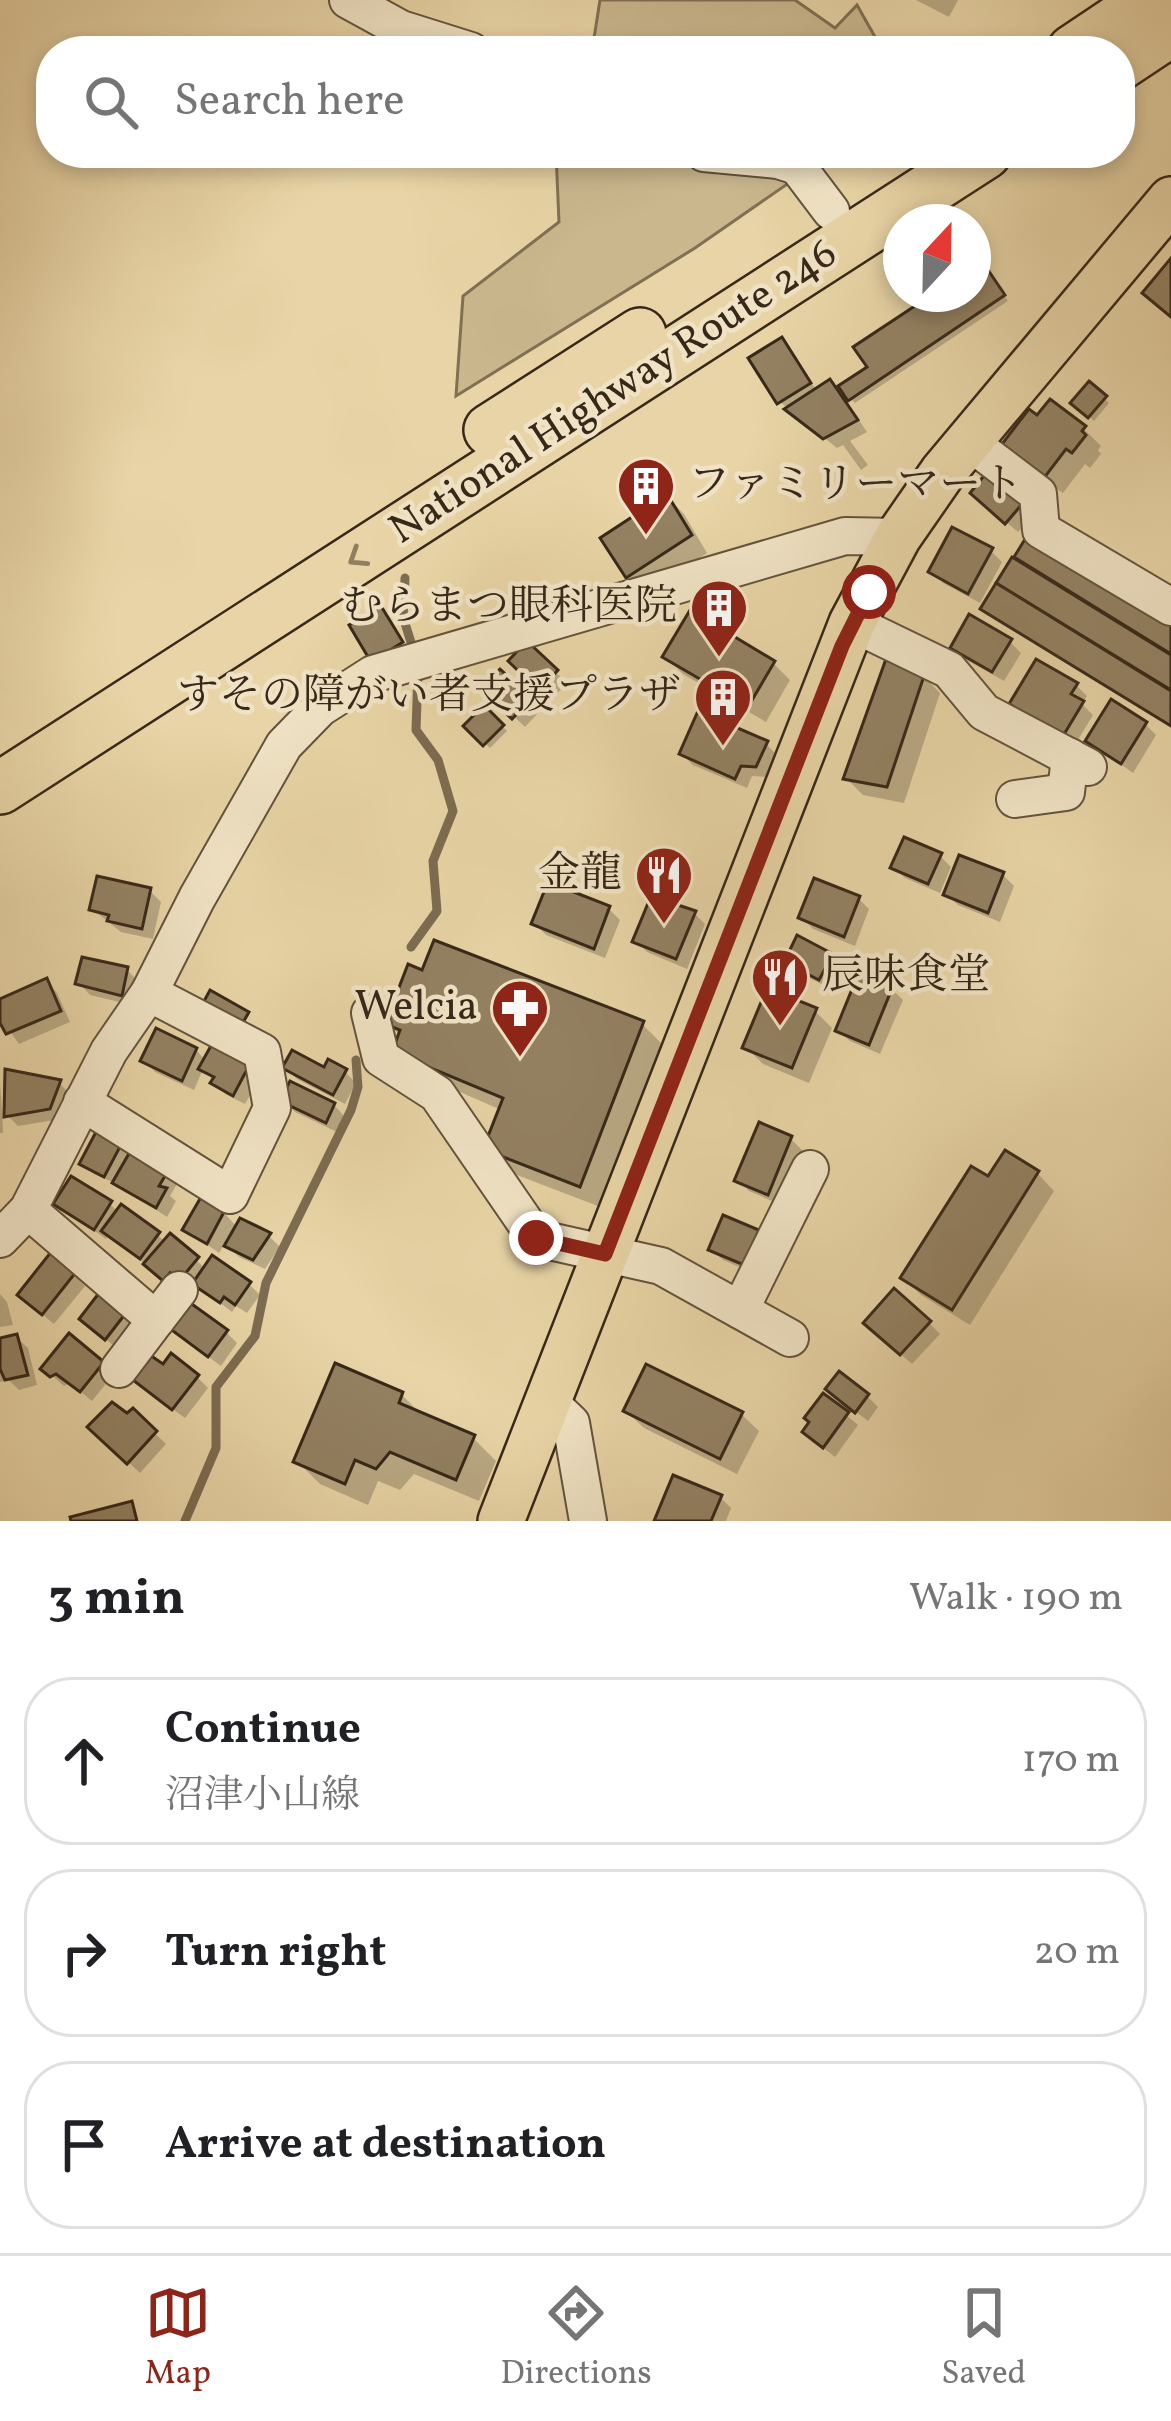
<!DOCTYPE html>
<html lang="en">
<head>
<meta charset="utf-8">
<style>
	:root { --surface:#fff; --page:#f6f6f6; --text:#202124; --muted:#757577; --line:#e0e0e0; --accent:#8f2418 }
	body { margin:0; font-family:Vollkorn,"Noto Serif JP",serif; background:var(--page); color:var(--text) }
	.compass { position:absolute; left:883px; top:204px; width:108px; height:108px; border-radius:50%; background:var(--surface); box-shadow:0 6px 18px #0003; rotate:22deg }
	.stop { position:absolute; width:36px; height:36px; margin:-27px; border:9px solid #8f2418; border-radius:50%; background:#fff }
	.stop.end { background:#8f2418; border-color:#fff; box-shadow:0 3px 12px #0008 }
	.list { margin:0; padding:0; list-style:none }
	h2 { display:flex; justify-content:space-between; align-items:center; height:156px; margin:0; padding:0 48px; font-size:51px }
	h2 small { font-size:39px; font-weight:400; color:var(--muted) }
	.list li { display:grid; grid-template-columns:78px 1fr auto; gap:36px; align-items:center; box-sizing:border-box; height:168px; margin:0 24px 24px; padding:0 24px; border:3px solid var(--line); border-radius:48px }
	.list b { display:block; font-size:45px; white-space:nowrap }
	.list p { margin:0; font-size:39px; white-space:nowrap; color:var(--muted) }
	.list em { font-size:39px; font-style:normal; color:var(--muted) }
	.icon { flex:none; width:66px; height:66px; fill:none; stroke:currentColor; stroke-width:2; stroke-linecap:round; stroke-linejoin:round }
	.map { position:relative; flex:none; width:1171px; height:1521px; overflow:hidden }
	.search { position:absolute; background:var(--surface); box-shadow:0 6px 18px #0003; left:36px; right:36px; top:36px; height:132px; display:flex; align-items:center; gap:30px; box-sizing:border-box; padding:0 42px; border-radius:48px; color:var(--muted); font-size:45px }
	.sheet { height:732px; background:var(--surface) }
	nav { display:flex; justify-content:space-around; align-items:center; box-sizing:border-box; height:168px; border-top:3px solid var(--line); background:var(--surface); font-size:33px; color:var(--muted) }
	nav a { display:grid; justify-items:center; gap:6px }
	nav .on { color:var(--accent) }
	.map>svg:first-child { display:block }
	.green { fill:#cab78e; stroke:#807054; stroke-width:3 }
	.shadow { fill:#0003 }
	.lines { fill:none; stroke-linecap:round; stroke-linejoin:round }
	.stream { stroke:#7d6c51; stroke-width:9 }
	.building { fill:#938162; stroke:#372819; stroke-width:3 }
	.minor-casing { stroke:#63533c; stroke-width:40 }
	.major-casing { stroke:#372819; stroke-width:50 }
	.highway-casing { stroke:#372819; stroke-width:56 }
	.minor { stroke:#f0e3c5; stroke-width:36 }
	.major { stroke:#e8d4a6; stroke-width:45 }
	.highway { stroke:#e8d4a6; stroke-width:51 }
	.oneway { stroke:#907e60 }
	.route { stroke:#8f2418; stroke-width:15 }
	.labels { text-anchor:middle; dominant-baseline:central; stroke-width:9; stroke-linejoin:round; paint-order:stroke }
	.street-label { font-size:42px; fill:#372819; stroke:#f0e3c5 }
	.poi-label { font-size:42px; fill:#372819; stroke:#f0e3c5; text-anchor:end }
</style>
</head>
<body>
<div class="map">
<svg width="1171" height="1521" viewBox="0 0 1171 1521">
	<rect width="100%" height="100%" fill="#e8d4a6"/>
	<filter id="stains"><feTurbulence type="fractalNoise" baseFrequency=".00167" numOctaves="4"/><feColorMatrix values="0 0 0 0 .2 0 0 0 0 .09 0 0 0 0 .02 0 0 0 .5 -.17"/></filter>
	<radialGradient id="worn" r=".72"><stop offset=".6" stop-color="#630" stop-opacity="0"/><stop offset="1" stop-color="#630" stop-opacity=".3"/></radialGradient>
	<g class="green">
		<path d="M600,0H795L835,28L857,5L883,51H592Z"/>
		<path d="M556,153H832L695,248L456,396L463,296L559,222Z"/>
	</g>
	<g class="shadow">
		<path d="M916,0H958L949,17Z"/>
		<path d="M986,269L1008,301L855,403L850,398L871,368L938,294H973V271Z"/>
		<path d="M782,341L817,391L830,382L841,394L867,432L850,441L868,465L861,470L843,445L837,448L780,402Z"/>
		<path d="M1089,385L1109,403L1094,421L1074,403Z"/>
		<path d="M1084,429L1101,446L1098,450L1101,454L1090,468L1085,464L1063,493L1020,465Z"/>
		<path d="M667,497L684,514L707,553L645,594L628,577L604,539Z"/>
		<path d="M985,504L1021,505L1032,516L1018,532Z"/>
		<path d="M1031,536L1171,622V725L984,609Z"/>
		<path d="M991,551L1002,562L980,603L943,583L932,571Z"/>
		<path d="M380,609L412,654L385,671Z"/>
		<path d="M1010,642L1021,653L1004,681L965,659L954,648Z"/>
		<path d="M527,645L567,683L552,699L512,661Z"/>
		<path d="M666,657L773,663L790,680L766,722L683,674Z"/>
		<path d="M500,673L540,711L525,727L485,689Z"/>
		<path d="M923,676L940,693L904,803L863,795L846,778Z"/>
		<path d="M1076,685L1087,696L1082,704L1093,715L1075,745L1024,715L1013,704Z"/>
		<path d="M484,709L507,731L490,748L467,726Z"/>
		<path d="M1145,724L1156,735L1133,773L1089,741Z"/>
		<path d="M766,744L777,755L768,777L752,776L747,788L693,765L682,754Z"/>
		<path d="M940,856L951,867L940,893L905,878L893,867Z"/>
		<path d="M1003,875L1014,886L1000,922L958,905L946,894Z"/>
		<path d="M150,891L161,902L153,939L121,932L92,909Z"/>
		<path d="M858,898L869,909L855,946L813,929L802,917Z"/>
		<path d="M609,909L620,920L605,958L546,935L535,924Z"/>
		<path d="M694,913L705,924L687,969L647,952L636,941Z"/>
		<path d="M831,956L842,967L831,989L798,972L787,961Z"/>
		<path d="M127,970L138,981L132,1005L90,995L79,983Z"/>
		<path d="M46,981L57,993L70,1022L19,1044L0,1017V1002Z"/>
		<path d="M891,988L903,1000L880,1054L850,1041L838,1030Z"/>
		<path d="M815,1011L832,1028L809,1083L763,1064L746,1047Z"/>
		<path d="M388,1023L642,1024L665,1047L603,1208L509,1172L486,1149L501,1110L419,1074L401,1036Z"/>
		<path d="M213,1048L262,1074L245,1104L225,1094L203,1069L194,1090L155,1072L144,1060L196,1050L206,1061Z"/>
		<path d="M286,1068L345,1072L356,1083L345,1104L297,1079Z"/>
		<path d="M59,1083L70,1094L61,1119L18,1126L7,1115Z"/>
		<path d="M0,1084L2,1110L3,1133H0Z"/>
		<path d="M284,1101L334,1105L345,1117L337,1132L295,1112Z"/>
		<path d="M791,1139L802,1150L779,1204L749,1191L738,1180Z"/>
		<path d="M120,1146L177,1184L170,1196L176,1201L167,1217L117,1184L94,1174L83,1163Z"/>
		<path d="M1037,1173L1054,1191L970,1325L921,1295L904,1277Z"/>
		<path d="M202,1201L224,1213L238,1228L269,1236L280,1247L265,1269L239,1257L225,1243L219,1253L186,1230Z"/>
		<path d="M57,1204H110L119,1213L122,1208L166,1242L170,1237L206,1269L249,1284L260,1295L247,1313L236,1306L232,1312L196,1284L176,1290L109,1234L106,1239Z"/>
		<path d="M758,1232L769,1244L756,1274L723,1260L711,1249Z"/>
		<path d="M74,1275L85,1286L54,1324L32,1306Z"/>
		<path d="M0,1294L7,1302L13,1325L0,1327Z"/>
		<path d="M127,1312L138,1323L118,1349L94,1330Z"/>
		<path d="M929,1323L940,1334L912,1364L878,1334Z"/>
		<path d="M226,1332L237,1343L221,1366L184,1339Z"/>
		<path d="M16,1337L28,1348L37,1385L19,1390L9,1380L0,1382V1341Z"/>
		<path d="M102,1364L113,1375L92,1401L70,1383L64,1386L44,1368Z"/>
		<path d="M197,1377L208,1388L185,1418L143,1388Z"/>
		<path d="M402,1395L424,1417L473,1438L496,1461L479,1501L414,1474L400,1490L378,1481L368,1505L320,1484L297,1461Z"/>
		<path d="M867,1396L878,1407L868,1421L840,1400Z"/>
		<path d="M824,1397L858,1425L835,1457L817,1443Z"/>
		<path d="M626,1411L741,1414L759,1431L737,1474L644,1428Z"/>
		<path d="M133,1412L166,1444L140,1473L91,1427L128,1417Z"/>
		<path d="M720,1497L731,1508L726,1521H657Z"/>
	</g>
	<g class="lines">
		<g class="stream">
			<path d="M405,578L403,617L415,655"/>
			<path d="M411,947L437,911L433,861L453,811L438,760L416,730L418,671"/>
			<path d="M185,1521L216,1448V1387L255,1336L266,1283L351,1110L358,1087L356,1060"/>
		</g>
	</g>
	<g class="building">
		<path d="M1171,258V317L1142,293Z"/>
		<path d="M982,261L1005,295L848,401L838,386L867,367L853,347L933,294H973V267Z"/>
		<path d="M782,337L811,383L777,404L748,358Z"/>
		<path d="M830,379L858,420L823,439L784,409Z"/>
		<path d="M1089,381L1107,396L1088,418L1070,403Z"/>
		<path d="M1050,399L1086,426L1082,431L1086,435L1072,453L1066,449L1044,478L999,448L1029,409L1037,415Z"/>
		<path d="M987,472L1023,503L1005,524L970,493Z"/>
		<path d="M667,494L692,535L626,578L600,538Z"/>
		<path d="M952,527L993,548L968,594L928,572Z"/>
		<path d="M1030,531L1171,619V654L1014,557Z"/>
		<path d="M1012,557L1171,655V690L996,583Z"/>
		<path d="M996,583L1171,691V726L980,609Z"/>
		<path d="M381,606L403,642L371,662L349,625Z"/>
		<path d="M690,610L775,661L748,707L662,657Z"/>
		<path d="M969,614L1012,639L992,672L950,648Z"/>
		<path d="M527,641L558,670L539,691L508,661Z"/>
		<path d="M886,659L925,673L887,787L843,779Z"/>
		<path d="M1036,659L1078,683L1071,694L1084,701L1063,736L1009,704Z"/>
		<path d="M500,669L531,698L512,719L481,689Z"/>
		<path d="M1111,699L1147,722L1121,764L1085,741Z"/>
		<path d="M484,705L504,725L483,746L463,726Z"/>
		<path d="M698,711L768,741L756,767L741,766L735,779L679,754Z"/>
		<path d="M904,837L942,853L928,884L890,868Z"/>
		<path d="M959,855L1004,872L988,913L943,895Z"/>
		<path d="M97,876L151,888L142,929L107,921L109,915L89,910Z"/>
		<path d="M814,878L860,896L844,937L798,918Z"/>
		<path d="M548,882L610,906L594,949L531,924Z"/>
		<path d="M651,896L696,911L676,959L632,942Z"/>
		<path d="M797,935L833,954L819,980L784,962Z"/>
		<path d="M434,940L644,1021L580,1187L483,1149L503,1098L392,1052L400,1030L385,1024L408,964L422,970Z"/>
		<path d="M82,957L128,967L122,996L75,984Z"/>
		<path d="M859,972L893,986L869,1045L835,1031Z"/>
		<path d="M47,978L61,1011L6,1034L0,1023V999Z"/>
		<path d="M767,988L817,1008L792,1068L742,1048Z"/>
		<path d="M210,990L249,1012L241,1026L202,1005Z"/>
		<path d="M156,1028L197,1048L182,1081L140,1061Z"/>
		<path d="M212,1044L252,1060L233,1096L210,1083L214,1077L198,1069Z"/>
		<path d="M292,1050L324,1067L328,1059L347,1069L333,1095L282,1068Z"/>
		<path d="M5,1069L61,1080L50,1109L4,1117Z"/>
		<path d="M290,1081L335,1103L326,1123L280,1101Z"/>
		<path d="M759,1122L792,1136L768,1195L734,1181Z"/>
		<path d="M97,1130L122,1143L104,1177L79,1164Z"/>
		<path d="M131,1150L168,1171L159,1186L167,1188L156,1208L112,1183Z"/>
		<path d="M1005,1150L1039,1171L952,1310L900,1278L971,1166L988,1176Z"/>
		<path d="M71,1176L112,1201L94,1230L53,1204Z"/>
		<path d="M201,1197L225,1210L207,1244L182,1230Z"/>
		<path d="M121,1204L160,1232L140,1259L101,1231Z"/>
		<path d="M723,1215L759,1230L744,1265L708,1250Z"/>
		<path d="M240,1218L271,1233L253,1260L224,1246Z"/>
		<path d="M170,1233L199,1257L179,1281L170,1273L163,1281L143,1264Z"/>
		<path d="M51,1252L76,1272L42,1315L17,1295Z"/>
		<path d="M212,1255L251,1282L235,1305L224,1297L220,1303L192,1284Z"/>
		<path d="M894,1288L931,1321L900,1355L863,1323Z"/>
		<path d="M102,1289L129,1309L105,1340L79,1319Z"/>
		<path d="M189,1302L228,1330L208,1357L169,1328Z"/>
		<path d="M69,1333L104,1362L80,1392L56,1374L50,1377L40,1369Z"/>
		<path d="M17,1334L28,1375L5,1380L0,1369V1338Z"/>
		<path d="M147,1353L163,1364L171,1353L199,1375L172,1410L129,1377Z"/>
		<path d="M335,1363L403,1392L399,1403L475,1435L456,1480L390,1452L376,1469L355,1460L345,1484L293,1462Z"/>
		<path d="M646,1364L743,1412L720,1459L623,1411Z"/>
		<path d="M839,1371L869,1394L855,1413L825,1389Z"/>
		<path d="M823,1393L849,1412L823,1448L802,1432L809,1422L804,1418Z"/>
		<path d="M112,1402L127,1413L133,1408L157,1431L127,1464L87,1427Z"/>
		<path d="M673,1475L722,1495L711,1521H654Z"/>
		<path d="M132,1501L137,1521H71L70,1517Z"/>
	</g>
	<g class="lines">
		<g class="minor-casing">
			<g id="minor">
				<path d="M348,0L401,29L471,51"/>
				<path d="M704,153L778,160L797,166L831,211"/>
				<path d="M968,441L1038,494L1041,530L1171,607"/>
				<path d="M852,623L949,670L984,712L1088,767"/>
				<path d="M1015,799L1066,792L1070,757"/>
				<path d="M370,1013L381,1058L437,1094L536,1238L661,1266L790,1338"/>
				<path d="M82,1102L230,1195L272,1108L262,1052L149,993"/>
				<path d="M28,1210L156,1320L119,1369"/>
				<path d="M0,1239L28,1210L109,1051L149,993L197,898L284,745L320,708L373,674L845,536L898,537"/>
				<path d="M740,1310L810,1169"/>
				<path d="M156,1320L179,1290"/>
				<path d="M548,1401L571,1423L588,1521"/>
			</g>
		</g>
		<g class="major-casing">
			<path id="major" d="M501,1521L852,623L898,537L943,472L1171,200"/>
		</g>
		<g class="highway-casing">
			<g id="highway">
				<path d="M1073,51L1149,0"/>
				<path d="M1120,64L1171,30"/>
				<path d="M490,430L640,334"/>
				<path d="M0,788L985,153"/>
			</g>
		</g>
		<use href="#minor" class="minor"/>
		<use href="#major" class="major"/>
		<use href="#highway" class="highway"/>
	</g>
	<defs><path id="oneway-chevron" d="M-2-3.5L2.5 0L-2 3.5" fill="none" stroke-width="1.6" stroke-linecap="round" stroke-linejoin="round" transform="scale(3)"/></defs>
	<use class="oneway" href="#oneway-chevron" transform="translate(357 558) rotate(147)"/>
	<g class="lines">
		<path class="route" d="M536,1238L605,1254L842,646L869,592"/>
	</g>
	<defs>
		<g id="building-pin" transform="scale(3)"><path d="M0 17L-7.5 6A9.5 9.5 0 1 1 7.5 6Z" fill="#8f2418" stroke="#f0e3c5"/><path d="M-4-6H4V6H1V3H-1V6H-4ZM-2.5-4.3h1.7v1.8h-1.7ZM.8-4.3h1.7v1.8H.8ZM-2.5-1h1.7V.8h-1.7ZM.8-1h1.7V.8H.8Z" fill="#fff"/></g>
		<g id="restaurant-pin" transform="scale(3)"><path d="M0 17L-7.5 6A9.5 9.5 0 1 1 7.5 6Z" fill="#8f2418" stroke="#f0e3c5"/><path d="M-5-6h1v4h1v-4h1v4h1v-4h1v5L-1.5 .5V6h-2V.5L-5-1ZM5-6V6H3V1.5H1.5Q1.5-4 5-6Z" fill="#fff"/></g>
		<g id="pharmacy-pin" transform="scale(3)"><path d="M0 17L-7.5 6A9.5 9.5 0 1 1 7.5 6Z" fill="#8f2418" stroke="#f0e3c5"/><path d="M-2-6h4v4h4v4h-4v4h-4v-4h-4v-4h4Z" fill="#fff"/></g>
	</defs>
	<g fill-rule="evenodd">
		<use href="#building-pin" x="646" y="486"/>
		<use href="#building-pin" x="719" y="608"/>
		<use href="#building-pin" x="723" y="697"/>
		<use href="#restaurant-pin" x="664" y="875"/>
		<use href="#restaurant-pin" x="780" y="977"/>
		<use href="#pharmacy-pin" x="520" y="1008"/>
	</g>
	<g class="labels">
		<g class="street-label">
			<text transform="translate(614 393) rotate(-33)">National Highway Route 246</text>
		</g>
		<g class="poi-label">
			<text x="688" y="486" text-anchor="start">ファミリーマート</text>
			<text x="677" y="608">むらまつ眼科医院</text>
			<text x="681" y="697">すその障がい者支援プラザ</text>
			<text x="622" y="875">金龍</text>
			<text x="822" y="977" text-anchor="start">辰味食堂</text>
			<text x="478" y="1008">Welcia</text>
		</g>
	</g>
	<rect width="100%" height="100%" filter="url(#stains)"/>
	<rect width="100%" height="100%" fill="url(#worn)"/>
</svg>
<svg class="compass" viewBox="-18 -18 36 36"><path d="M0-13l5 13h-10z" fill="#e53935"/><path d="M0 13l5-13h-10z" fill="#757577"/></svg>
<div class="stop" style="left:869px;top:592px"></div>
<div class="stop end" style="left:536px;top:1238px"></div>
<div class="search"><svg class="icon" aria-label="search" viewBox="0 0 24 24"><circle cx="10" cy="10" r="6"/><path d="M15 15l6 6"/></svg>Search here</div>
</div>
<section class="sheet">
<h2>3 min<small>Walk · 190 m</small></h2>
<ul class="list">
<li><svg class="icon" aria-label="ahead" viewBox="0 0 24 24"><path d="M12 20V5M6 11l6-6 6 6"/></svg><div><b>Continue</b><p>沼津小山線</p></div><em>170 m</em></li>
<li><svg class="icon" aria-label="right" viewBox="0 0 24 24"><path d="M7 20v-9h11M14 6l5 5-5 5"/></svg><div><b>Turn right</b></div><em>20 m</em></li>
<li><svg class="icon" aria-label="arrive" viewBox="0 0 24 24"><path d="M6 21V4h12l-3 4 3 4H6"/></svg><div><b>Arrive at destination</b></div></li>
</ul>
</section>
<nav>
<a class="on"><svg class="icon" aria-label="map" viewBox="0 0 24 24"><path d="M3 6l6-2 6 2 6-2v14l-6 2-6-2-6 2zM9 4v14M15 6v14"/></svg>Map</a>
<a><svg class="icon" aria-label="directions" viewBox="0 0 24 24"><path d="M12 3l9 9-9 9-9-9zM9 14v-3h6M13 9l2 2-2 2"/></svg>Directions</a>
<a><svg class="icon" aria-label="saved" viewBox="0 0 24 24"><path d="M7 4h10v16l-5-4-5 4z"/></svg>Saved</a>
</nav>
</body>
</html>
